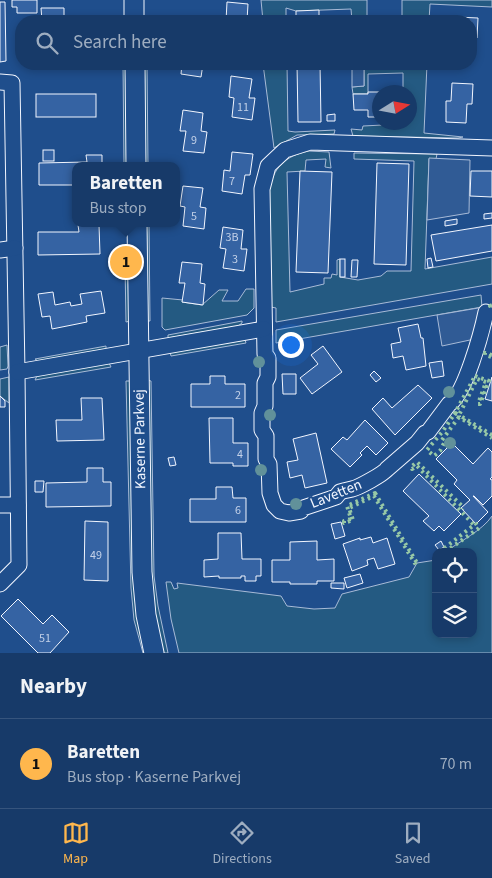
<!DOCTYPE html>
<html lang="en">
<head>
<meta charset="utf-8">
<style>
	:root { --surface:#173a69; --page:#244571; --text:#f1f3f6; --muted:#9eadc0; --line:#36547d; --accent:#ffb74d }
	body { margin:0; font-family:"Source Sans 3",sans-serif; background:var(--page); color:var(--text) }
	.controls { position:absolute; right:15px; bottom:15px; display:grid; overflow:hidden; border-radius:10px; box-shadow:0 2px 8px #0003 }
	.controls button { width:45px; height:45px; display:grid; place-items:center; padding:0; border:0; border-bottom:1px solid var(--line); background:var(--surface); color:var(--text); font:25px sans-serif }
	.compass { position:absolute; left:372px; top:85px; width:45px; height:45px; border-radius:50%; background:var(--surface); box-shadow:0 2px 8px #0003; rotate:79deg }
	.you { position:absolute; left:290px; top:344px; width:18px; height:18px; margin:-12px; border:4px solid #fff; border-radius:50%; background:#1a73e8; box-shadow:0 0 0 8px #1a73e833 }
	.badge { display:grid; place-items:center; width:32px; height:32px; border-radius:50%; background:var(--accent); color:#111; font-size:16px; font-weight:700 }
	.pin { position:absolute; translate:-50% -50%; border:2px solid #fff; box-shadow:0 1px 5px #0006 }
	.popup { position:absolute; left:72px; top:162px; width:108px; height:65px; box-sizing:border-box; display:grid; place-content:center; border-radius:10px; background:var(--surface); filter:drop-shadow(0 1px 4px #0005); font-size:16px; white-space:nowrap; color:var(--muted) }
	.popup b { font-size:19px; color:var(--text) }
	.popup::after { content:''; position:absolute; left:50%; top:100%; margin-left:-10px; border:10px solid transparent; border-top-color:var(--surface) }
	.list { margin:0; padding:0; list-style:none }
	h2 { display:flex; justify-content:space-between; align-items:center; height:65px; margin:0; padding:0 20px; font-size:21px }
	h2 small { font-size:16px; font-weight:400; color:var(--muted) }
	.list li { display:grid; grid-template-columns:32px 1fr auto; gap:15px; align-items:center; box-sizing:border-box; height:90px; padding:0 20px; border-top:1px solid var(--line) }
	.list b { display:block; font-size:19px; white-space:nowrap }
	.list p { margin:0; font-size:16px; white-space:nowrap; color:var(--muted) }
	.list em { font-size:16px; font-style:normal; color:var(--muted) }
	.icon { flex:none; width:28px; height:28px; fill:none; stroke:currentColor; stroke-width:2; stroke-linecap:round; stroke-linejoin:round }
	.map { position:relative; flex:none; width:492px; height:653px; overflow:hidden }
	.search { position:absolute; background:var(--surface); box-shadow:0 2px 8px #0003; left:15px; right:15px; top:15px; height:55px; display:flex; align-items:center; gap:12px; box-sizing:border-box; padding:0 18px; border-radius:20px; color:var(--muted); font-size:19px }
	.sheet { height:155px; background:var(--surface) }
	nav { display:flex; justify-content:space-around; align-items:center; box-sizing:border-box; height:70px; border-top:1px solid var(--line); background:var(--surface); font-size:14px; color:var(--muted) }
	nav a { display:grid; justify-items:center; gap:2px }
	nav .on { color:var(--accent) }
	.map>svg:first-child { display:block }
	.green { fill:#245a82; stroke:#a8bbd7 }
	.parking { fill:#305b95; stroke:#a8bbd7 }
	.building { fill:#3563a3; stroke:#f2f6ff }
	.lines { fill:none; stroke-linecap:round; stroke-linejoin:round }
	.minor-casing { stroke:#f2f6ff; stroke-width:17 }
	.tertiary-casing { stroke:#f2f6ff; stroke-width:21 }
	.minor { stroke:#1f4e8c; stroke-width:15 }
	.tertiary { stroke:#1f4e8c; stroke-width:19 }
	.hedge { stroke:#97c8a6; stroke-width:4; stroke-dasharray:2.5 4; stroke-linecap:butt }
	.tree { fill:#61919a }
	.labels { text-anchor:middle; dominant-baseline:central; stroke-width:4; stroke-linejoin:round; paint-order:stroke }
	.number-label { font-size:12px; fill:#c3d1e8 }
	.street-label { font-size:15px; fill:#f2f6ff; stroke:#1f4e8c }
</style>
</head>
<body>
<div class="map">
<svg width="492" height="653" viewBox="0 0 492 653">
	<rect width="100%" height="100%" fill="#1f4e8c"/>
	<g class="green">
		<path d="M261,0H367V21H352L351,9L296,11L286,8V21H263Z"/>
		<path d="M402,0H492V7L430,4L429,21H402Z"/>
		<path d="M123,64H126L128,166H124Z"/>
		<path d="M143,64H147L148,166H145Z"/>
		<path d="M263,64H287L288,131L295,132L335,130L334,134L297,135L274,148Z"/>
		<path d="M364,64H427L424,133L463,137L458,138L353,136L351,129L362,130L363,126L403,124V123L410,122V92H403V73L368,74V94H353L352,87L364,86Z"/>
		<path d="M309,151L329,152L331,168L325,167L326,159L306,160L305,171L287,172L290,292L324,284V278H331L332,274L337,275V260L340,259V277L358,280L381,276L387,271H411L414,161L354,159V153L437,154L436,159H429L425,269L492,257V284L276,322V308L271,307L269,192C273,167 285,156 309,151Z"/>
		<path d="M145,223H149L150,321H147Z"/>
		<path d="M125,265H129L130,321L126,322Z"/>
		<path d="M246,289H254V308L247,315L165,330L162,327V298L183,300L182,302L202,305L219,290H228L222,301H238Z"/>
		<path d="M481,295L482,307L276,343V330Z"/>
		<path d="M242,321V323L238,326L168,338V335Z"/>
		<path d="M245,340L246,343L171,356L170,352Z"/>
		<path d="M7,345L8,366L7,369L0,370V347Z"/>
		<path d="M106,346V349L38,361L35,359Z"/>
		<path d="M109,363L111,367L35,380L37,376Z"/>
		<path d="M9,377V403L0,396V379Z"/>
		<path d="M147,380L151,381L154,576L158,606L168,653H164L157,628L151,576Z"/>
		<path d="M126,381H131L147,653H143L134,620L131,588Z"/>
		<path d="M492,516V653H179L171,619L166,582H171L174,589L178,588L177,583L281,596L287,606L314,609L335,608L342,594L409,577L417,563L436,560V634H473V552H445C459,542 483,530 492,516Z"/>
	</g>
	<g class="parking">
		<path d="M352,64H364V86L352,87Z"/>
		<path d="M429,158L470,160L469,213L427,220Z"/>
		<path d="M490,306L484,337L442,346L437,315Z"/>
	</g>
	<g class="building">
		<path d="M12,0H37V13H17V7H12Z"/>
		<path d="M0,2H5L6,61L0,62Z"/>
		<path d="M227,2L248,4L247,21H226Z"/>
		<path d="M41,8H64V21H42Z"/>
		<path d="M319,10V21H296V11Z"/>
		<path d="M457,17L478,18L477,38H472L471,57V21H457Z"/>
		<path d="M366,18H402V21H352H367Z"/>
		<path d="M182,64H203L201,77L181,74Z"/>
		<path d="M297,64H320L321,122H298Z"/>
		<path d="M231,76L252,79L249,98H255L252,120L232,117L234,98L229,97Z"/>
		<path d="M452,83L473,84L472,104H467L466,123L446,122V101H451Z"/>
		<path d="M368,92H403H380V117H368V110H354L353,94H368Z"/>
		<rect x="36" y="94" width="60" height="23"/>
		<path d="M183,110L203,113L201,131L207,132L204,153L183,151L186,131H180Z"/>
		<path d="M335,114V121H327V115Z"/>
		<rect x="43" y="150" width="11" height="11"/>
		<path d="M232,152L253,154L250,175H245L242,194L222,191L224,170L230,171Z"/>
		<path d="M86,155H102V166H76V185H39V163L87,162Z"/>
		<path d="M377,163L409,164L406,265L374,264Z"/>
		<path d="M300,171L332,172L328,273L296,272Z"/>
		<path d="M471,171H492V197L470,196Z"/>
		<path d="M183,186L203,188L200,207L206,208L204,229L183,226L185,207L180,206Z"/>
		<path d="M492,213V218L484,219V214Z"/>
		<path d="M457,219V224L445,226V221Z"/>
		<path d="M78,225H99L100,254L38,255V232H79Z"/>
		<path d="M492,225V251L436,261L431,235Z"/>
		<path d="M223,227L243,230L241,249H247L244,271L223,268L226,249L220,248Z"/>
		<path d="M431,258L433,267L428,268L427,259Z"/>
		<rect x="340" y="259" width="5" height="18"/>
		<path d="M352,260H358L357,277H351Z"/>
		<path d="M182,262L202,264L200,283L205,284L203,305L182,302L185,283H179Z"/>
		<path d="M101,291L105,313L86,316L87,322L52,329L50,316L42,317L38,294L53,292L55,305L70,302L71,306L82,304L80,294Z"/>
		<path d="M418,324L421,338H423L426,366L406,370L403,356L393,358L391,344L401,342L398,328Z"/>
		<path d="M323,346L342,372L312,394L300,378L318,364L311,355Z"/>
		<path d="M442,361L444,376L432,378L429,363Z"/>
		<path d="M374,371L381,378L376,382L370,375Z"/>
		<path d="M282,374H296V394H283Z"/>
		<path d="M210,376H225V384H245V407H191V384H210Z"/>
		<path d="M492,377V401L485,399Z"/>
		<path d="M418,385L432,398L395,435L372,409L383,398L392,408Z"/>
		<path d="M0,396L5,401V407H0Z"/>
		<path d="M81,398H102L104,440L57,441L56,420H82Z"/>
		<path d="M209,418H233V443H248V466H233V463H210Z"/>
		<path d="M365,420L388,443L376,455L367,446L360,453L362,455L350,467L331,449L343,437L347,440Z"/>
		<path d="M316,433L327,483L305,488L302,475L290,478L287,462L298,460L293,439Z"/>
		<path d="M452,443L473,464L488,448L492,452V477L490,479L492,480V496L483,505L474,496H473L488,512L476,524L461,508L470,500L454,484L457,480L436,459Z"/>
		<path d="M174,457L176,465L170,466L168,458Z"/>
		<path d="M87,468H103V482H111V506L46,507V483L87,482Z"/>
		<path d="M419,474L461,514L444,531L439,526L434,531L423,521L429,516L403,491Z"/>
		<path d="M35,481H44L43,492H35Z"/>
		<path d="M216,487H232L233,498H246V522H190V499H216Z"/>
		<path d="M85,521L108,522V581L84,580Z"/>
		<path d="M341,522L345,536L335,539L331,524Z"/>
		<path d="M218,533H241L242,559H261V576H256V581H245V576H241V578H219V576L204,577V560L218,559Z"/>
		<path d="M371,537L373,543L387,538L395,564L378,569L374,558L367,560L368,565L352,571L343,544L360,538V540Z"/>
		<path d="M317,541V560L334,559V581H317V584H290V582H272V560H290V542Z"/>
		<path d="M441,541L444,547L439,550L435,545Z"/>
		<path d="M360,574L363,583L347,588L344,578Z"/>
		<path d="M331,583H344V589L331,588Z"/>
		<path d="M18,599L43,624L52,615L69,632L50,653H38L1,616Z"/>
	</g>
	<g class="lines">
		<g class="minor-casing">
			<g id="minor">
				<path d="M0,82L12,83L17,372L19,565L0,584"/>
				<path d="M0,250L15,248"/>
				<path d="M486,312C482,331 465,395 449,404L428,432L425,433L417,443L387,469C385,473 358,488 352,489C348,490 345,490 340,492L336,497L303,508L301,511L289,513L280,511L274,505L270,493L269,464L266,459V436L262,430V413L265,406V383L268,377V358L265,354L262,189L268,166L285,150L310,142L492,148"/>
				<path d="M17,372L264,329"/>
				<path d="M0,505H18"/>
			</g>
		</g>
		<g class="tertiary-casing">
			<g id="tertiary">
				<path d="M134,0V21"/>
				<path d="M135,64L136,166"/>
				<path d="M137,223L142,572L146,615L154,653"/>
			</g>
		</g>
		<use href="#minor" class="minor"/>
		<use href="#tertiary" class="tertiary"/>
		<g class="hedge">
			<path d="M492,305L490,306H492"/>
			<path d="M492,355L485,353V355L492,357"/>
			<path d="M475,376L489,381L480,404H478L486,382L477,379L459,415L455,413Z"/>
			<path d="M455,413L459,415V417L442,440L444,443L440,451L434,456L427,450L443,431Z"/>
			<path d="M492,435L459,415V417L492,438"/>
			<path d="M375,493L417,563L416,565L374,496L349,508L353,520L344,523V521L351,519L347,506Z"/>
			<path d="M445,552L479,528L474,521"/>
			<path d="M445,552L442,550L474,525L417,466L412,469L411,467L417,462L463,507L462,509"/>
		</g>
	</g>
	<g class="tree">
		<circle cx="259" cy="362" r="6"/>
		<circle cx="449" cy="392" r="6"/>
		<circle cx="270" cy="415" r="6"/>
		<circle cx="450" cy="443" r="6"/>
		<circle cx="261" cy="470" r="6"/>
		<circle cx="296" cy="504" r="6"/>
	</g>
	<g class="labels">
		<g class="number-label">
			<text x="243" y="107">11</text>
			<text x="194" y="140">9</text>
			<text x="232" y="181">7</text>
			<text x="194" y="216">5</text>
			<text x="232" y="237">3B</text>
			<text x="235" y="259">3</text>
			<text x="238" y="395">2</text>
			<text x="240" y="454">4</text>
			<text x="238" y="510">6</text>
			<text x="96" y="555">49</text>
			<text x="45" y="638">51</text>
		</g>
		<g class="street-label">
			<text transform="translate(140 439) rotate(-91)">Kaserne Parkvej</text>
			<text transform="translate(336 494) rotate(-22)">Lavetten</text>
		</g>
	</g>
</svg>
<div class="controls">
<button><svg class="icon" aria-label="locate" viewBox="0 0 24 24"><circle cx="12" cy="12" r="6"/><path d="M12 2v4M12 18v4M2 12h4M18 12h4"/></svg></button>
<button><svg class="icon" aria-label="layers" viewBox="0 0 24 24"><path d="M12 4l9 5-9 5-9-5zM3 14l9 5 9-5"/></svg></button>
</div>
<svg class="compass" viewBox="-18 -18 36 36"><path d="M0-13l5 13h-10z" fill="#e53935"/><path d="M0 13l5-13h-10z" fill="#9eadc0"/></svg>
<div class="you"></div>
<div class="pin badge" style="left:126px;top:262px">1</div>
<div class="popup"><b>Baretten</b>Bus stop</div>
<div class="search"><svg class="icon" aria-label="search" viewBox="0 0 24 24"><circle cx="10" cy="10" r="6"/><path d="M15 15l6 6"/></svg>Search here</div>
</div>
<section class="sheet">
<h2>Nearby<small></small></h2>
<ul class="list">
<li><span class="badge">1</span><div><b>Baretten</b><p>Bus stop · Kaserne Parkvej</p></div><em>70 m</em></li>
</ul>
</section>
<nav>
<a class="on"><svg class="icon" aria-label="map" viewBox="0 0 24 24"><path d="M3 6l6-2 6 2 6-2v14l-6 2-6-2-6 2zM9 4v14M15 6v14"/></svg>Map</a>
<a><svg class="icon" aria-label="directions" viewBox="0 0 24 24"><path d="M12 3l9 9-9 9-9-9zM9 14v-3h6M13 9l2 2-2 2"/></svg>Directions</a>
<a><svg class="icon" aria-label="saved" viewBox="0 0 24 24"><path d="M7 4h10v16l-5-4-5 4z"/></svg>Saved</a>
</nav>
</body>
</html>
